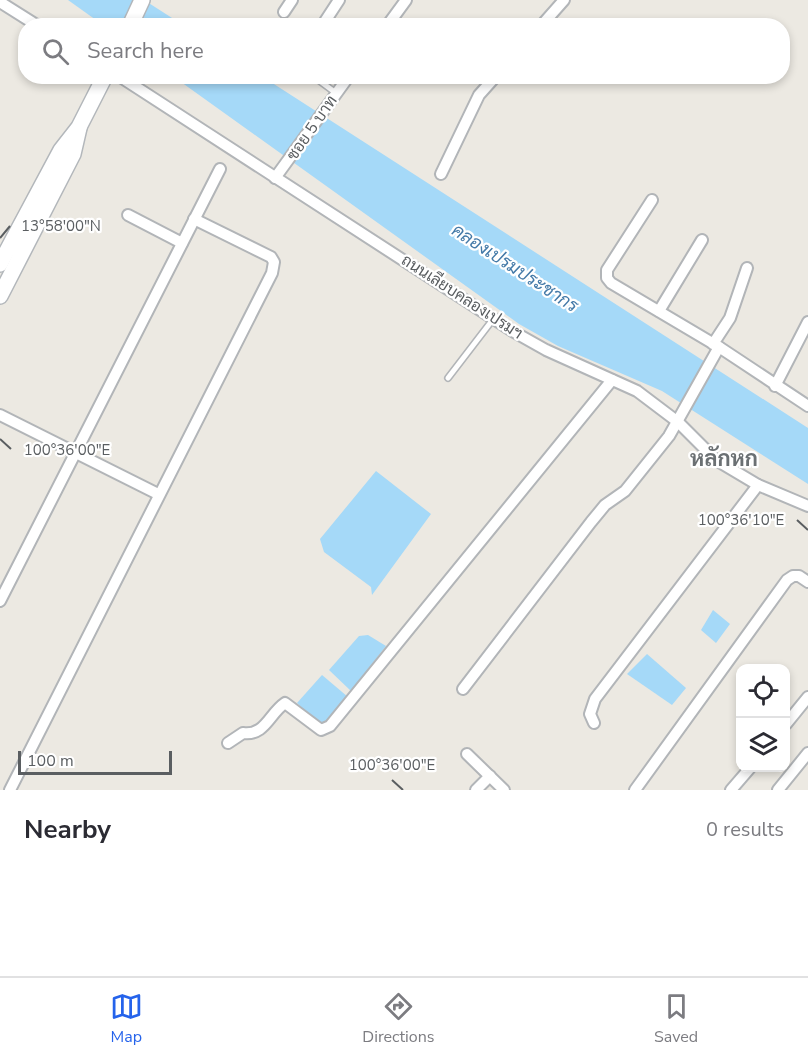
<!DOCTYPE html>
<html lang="en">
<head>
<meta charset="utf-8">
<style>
	:root { --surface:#fff; --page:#f7f7f7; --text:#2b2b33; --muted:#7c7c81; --line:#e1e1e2; --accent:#2563eb }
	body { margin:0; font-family:"Nunito Sans",Sarabun,sans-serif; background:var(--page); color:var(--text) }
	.controls { position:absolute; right:18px; bottom:18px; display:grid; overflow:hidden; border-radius:12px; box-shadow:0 3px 9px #0003 }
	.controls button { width:54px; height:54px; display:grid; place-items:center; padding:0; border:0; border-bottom:2px solid var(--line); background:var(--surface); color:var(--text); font:30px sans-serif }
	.scale { position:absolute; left:18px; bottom:15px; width:154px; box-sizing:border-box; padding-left:6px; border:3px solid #5a5e61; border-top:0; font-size:16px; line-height:21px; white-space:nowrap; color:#5a5e61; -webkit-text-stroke:4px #fff; paint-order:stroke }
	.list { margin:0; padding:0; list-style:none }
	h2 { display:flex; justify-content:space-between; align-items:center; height:78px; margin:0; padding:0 24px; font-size:26px }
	h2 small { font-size:20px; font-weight:400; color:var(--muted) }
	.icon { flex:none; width:33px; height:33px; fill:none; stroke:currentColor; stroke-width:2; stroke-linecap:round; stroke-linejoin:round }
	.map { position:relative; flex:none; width:808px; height:790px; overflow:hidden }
	.search { position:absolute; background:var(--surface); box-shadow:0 3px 9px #0003; left:18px; right:18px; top:18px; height:66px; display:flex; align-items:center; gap:15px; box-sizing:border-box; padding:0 21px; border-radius:24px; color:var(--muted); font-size:22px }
	.sheet { height:186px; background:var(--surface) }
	nav { display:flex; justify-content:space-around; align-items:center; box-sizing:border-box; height:84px; border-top:2px solid var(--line); background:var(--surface); font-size:16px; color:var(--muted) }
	nav a { display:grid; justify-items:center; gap:3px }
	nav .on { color:var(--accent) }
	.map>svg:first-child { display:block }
	.water { fill:#a5d9f8 }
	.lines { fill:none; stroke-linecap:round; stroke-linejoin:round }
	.lane-casing { stroke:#b2b5b8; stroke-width:8 }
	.street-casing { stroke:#b2b5b8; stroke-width:14 }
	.secondary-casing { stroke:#b3b7bb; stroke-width:18 }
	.lane { stroke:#fff; stroke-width:5 }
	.street { stroke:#fff; stroke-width:10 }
	.secondary { stroke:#fff; stroke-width:15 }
	.ticks { fill:none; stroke:#5a5e61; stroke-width:2 }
	.labels { text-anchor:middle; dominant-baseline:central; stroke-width:4.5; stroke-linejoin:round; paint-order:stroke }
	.street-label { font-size:16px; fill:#5a5e61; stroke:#fff }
	.water-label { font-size:18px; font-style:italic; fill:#447aa8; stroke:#fff }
	.district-label { font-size:22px; font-weight:bold; fill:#6b7073; stroke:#fff }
	.ticks-label { font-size:15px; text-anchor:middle; fill:#5a5e61; stroke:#fff; stroke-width:4.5; stroke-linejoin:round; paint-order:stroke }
</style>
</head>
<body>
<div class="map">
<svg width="808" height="790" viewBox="0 0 808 790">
	<rect width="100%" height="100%" fill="#ece9e2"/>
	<g class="water">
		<path d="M68,0H144L183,25H103Z"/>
		<path d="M174,77H263L808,428V484L662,391L558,346L519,324Z"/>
		<path d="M376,471L431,514L372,595L371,587L324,552L320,539Z"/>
		<path d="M713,610L730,624L716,643L701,630Z"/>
		<path d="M368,635L386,646L351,691L329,670L359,636Z"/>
		<path d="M647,654L686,688L672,705L627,674Z"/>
		<path d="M322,675L348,697L328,722L320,725L297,703Z"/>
	</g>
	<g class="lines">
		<g class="lane-casing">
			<g id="lane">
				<path d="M313,76L336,93"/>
				<path d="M448,378L494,318"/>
			</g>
		</g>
		<g class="street-casing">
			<g id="street">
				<path d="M0,2L38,26"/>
				<path d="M284,12L292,0"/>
				<path d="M322,26L339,0"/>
				<path d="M387,26L406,0"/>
				<path d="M541,26L564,0"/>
				<path d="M119,76L514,332L546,350L637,391L678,422L716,460L758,485L808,506"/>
				<path d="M441,174L479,95L496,76"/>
				<path d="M275,178L349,76"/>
				<path d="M128,215L182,243"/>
				<path d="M659,311L702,240"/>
				<path d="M713,344L730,318L747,268"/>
				<path d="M719,347L808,406"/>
				<path d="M775,386L808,322"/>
				<path d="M0,415L158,494"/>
				<path d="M0,601L220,169"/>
				<path d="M463,689L591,522L605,505L625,491L669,436L719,347L611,283L607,278V270L652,200"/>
				<path d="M594,723L590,714L595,699L758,485"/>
				<path d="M786,724L808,697"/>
				<path d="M228,743L243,733C265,736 269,714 285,703L321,730L330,726L612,380"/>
				<path d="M467,754L504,790"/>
				<path d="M10,790L272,273L274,262L271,257L194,219"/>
				<path d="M476,790L490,776"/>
				<path d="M635,790L787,580L793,576H799L808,582"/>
				<path d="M731,790L750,768"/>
				<path d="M778,790L808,753"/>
			</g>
		</g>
		<g class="secondary-casing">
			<g id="secondary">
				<path d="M130,26L142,0"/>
				<path d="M0,264L61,150L79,127L105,76"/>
				<path d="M0,296L73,154L79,128"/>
			</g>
		</g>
		<use href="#lane" class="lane"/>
		<use href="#street" class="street"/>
		<use href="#secondary" class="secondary"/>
	</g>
	<path class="ticks" d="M0,238L10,226M0,439L11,449M797,520L808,530M392,780L403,790"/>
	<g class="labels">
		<g class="street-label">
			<text transform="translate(312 128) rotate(-55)">ซอย 5 บาท</text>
			<text transform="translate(462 297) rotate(33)">ถนนเลียบคลองเปรมฯ</text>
		</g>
		<g class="water-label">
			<text transform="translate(515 268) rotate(33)">คลองเปรมประชากร</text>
		</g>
		<g class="district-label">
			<text x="724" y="459">หลักหก</text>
		</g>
	</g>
	<g class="ticks-label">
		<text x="61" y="231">13°58'00"N</text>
		<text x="67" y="455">100°36'00"E</text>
		<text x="741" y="525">100°36'10"E</text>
		<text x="392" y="770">100°36'00"E</text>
	</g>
</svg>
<div class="controls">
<button><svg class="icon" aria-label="locate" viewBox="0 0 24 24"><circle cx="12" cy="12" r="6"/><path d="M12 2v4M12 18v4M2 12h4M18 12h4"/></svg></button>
<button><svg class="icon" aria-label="layers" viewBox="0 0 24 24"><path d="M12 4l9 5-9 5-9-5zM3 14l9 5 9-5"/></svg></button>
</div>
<div class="scale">100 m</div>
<div class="search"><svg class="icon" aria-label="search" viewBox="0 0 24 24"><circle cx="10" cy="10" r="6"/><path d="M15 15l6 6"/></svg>Search here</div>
</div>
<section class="sheet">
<h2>Nearby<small>0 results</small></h2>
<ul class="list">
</ul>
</section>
<nav>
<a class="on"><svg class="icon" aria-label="map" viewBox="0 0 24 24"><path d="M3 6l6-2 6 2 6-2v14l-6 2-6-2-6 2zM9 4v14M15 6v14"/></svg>Map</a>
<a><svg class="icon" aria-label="directions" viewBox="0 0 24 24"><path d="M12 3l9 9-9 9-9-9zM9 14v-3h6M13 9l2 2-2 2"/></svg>Directions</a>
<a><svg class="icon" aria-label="saved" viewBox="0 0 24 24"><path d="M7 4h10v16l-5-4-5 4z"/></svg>Saved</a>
</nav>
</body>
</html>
